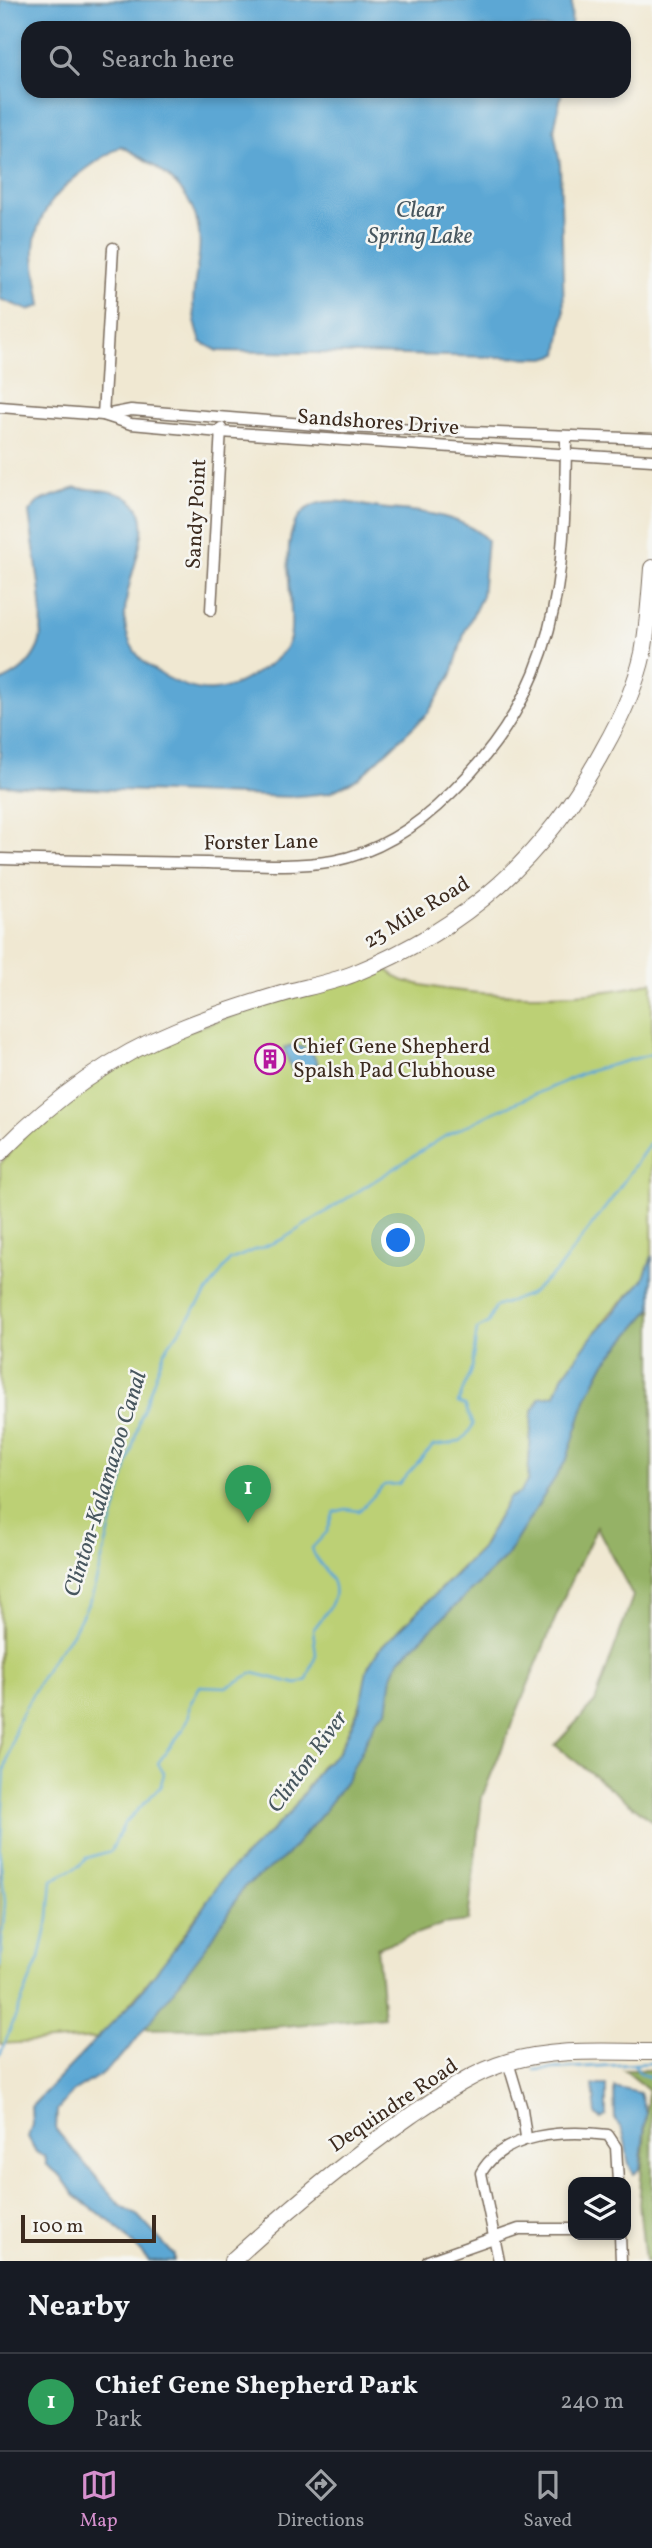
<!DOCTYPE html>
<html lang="en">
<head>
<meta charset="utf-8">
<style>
	:root { --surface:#171b24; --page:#20242c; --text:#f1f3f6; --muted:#9ea1a6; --line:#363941; --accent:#d690ce }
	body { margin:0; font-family:Vollkorn,serif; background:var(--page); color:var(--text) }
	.controls { position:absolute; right:21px; bottom:21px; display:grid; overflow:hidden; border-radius:14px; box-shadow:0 4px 10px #0003 }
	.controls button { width:63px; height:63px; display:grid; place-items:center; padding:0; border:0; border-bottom:2px solid var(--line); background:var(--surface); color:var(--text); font:35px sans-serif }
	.scale { position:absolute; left:21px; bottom:18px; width:135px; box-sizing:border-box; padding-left:7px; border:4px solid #3b2a1e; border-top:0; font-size:19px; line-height:24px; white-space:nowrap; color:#3b2a1e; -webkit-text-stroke:5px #f6f6f2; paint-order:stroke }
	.you { position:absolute; left:399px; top:1241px; width:24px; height:24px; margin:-18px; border:5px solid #fff; border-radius:50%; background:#1a73e8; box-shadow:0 0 0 10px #1a73e833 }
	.badge { display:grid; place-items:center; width:46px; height:46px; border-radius:50%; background:var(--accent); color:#fff; font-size:23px; font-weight:700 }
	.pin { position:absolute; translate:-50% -58px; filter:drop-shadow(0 2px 4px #0008) }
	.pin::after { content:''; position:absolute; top:37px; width:24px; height:21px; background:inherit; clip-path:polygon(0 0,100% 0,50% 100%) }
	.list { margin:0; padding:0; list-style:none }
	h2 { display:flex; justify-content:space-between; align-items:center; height:91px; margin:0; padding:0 28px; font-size:30px }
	h2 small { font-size:23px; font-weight:400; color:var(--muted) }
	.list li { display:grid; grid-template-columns:46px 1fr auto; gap:21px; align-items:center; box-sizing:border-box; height:98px; padding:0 28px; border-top:2px solid var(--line) }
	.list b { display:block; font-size:26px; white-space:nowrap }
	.list p { margin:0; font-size:23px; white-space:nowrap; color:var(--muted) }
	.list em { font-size:23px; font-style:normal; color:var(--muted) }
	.icon { flex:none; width:38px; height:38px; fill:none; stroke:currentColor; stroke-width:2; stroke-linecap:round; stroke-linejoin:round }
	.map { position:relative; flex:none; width:652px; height:2261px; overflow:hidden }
	.search { position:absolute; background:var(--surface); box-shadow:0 4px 10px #0003; left:21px; right:21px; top:21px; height:77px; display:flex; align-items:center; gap:18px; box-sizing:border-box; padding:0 24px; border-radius:21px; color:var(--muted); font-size:26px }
	.sheet { height:189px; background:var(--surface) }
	nav { display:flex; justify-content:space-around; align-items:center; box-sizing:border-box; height:98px; border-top:2px solid var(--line); background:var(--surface); font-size:19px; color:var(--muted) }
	nav a { display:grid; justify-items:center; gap:4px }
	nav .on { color:var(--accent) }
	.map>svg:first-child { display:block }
	.green { fill:#bcd074; stroke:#7c7d49; stroke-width:2 }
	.forest { fill:#95b266; stroke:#686e42; stroke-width:2 }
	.water { fill:#5ca7d4; stroke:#4c6879; stroke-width:2 }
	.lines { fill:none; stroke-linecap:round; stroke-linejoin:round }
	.stream { stroke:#5ca7d4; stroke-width:2.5 }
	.street-casing { stroke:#7a6c5d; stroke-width:13 }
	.secondary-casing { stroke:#7a6c5d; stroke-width:18 }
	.street { stroke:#fff; stroke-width:10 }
	.secondary { stroke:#fff; stroke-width:16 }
	.labels { text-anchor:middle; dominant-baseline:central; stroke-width:5; stroke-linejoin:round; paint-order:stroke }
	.street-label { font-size:21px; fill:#3b2a1e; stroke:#f6f6f2 }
	.poi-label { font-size:21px; fill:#3b2a1e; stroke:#f6f6f2; text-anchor:start }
	.water-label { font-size:23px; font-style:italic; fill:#47565e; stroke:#f6f6f2 }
</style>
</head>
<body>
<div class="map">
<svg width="652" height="2261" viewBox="0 0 652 2261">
	<rect width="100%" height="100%" fill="#f6f6f2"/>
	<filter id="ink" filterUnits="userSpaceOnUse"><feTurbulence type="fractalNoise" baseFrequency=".0143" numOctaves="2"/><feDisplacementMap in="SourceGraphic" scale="14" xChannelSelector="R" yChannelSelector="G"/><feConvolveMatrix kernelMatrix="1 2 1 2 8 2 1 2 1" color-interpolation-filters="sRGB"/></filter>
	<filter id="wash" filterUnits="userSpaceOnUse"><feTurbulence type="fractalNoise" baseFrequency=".00686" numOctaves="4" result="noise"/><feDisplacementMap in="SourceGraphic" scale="28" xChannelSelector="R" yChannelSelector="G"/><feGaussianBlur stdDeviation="1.57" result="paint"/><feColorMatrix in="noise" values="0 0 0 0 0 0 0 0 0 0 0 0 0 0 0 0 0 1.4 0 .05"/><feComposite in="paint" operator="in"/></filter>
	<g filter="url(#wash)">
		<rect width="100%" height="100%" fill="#f0e8d2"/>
		<path class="green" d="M382,966C389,971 397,979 404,981C470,998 587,1001 652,982V1256L643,1281L611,1312L562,1377L555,1395L540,1397L532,1413L528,1480L521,1493L509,1498L481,1548L380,1649L368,1668L362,1701L337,1755L322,1765L289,1814L224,1877L164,1963L100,2038L0,2044V1164L28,1131L84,1086L178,1034Z"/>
		<g class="forest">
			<path d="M652,1283V1821L555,1745L595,1702L633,1596L597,1527L569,1585L482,1797L468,1921L443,1924L377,1948L384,2017L261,2028L120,2029L361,1731L383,1670L528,1504L582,1369Z"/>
			<path d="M652,2070V2261H645L639,2204L648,2089L624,2070Z"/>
		</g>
		<g class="water">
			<path d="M0,0H572L571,28H28V91H562L554,130L560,164L564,313L558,354L545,358L218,351L201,342C189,308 193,296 198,262C208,200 170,172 121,146C82,170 35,200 34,251C34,269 39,288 41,306L28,310L0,299Z"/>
			<path d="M76,488C93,490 118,489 132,501C172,536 78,625 159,673C174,682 196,692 214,690C228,689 242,682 253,675C267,667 286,654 290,638C298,601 266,510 325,502C346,499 368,508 389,509C421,511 464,516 487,540L482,596L465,631L452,674L428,713L359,778L329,793L289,797L0,785V682C18,674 30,665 38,647C49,622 32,543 29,512L39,501Z"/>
			<path d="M293,1045L310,1049L318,1064L293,1073L284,1048Z"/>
			<path d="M652,1256V1308L604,1364L587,1397L567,1459L505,1558L399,1660L392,1676L387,1711L377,1719L347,1780L319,1818L285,1857L244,1887L210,1942L129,2049L102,2074L73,2092L57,2110L56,2130L119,2204L138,2216L174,2255V2261H149L116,2226L75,2196L61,2176L47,2165L45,2157L36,2152L28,2137L32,2124L31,2107L135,1999L182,1939L224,1876L289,1814L322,1766L339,1752L360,1707L367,1669L378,1651L481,1549L509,1498L520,1493L528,1480L532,1413L540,1397L555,1395L562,1377L590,1339L643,1280Z"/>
			<path d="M593,2085H606V2116L601,2119L596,2115Z"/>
			<path d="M614,2087L640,2093L646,2113L640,2169L634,2174C622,2159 631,2134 615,2121Z"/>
		</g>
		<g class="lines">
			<g class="stream">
				<path d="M0,1855L5,1769L17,1723L48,1665L74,1631L92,1596L140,1419L164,1352L230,1260L283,1239L442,1138L492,1113L586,1072L652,1054"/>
				<path d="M0,1857L5,1902L0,1966"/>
				<path d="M0,2055L41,1953L49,1919L52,1880L79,1866L86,1858L111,1851L124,1824L160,1787L164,1774L158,1763L182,1731L189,1716V1706L200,1686L227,1687L253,1673L297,1684L307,1680L316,1654L313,1630C327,1611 345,1595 327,1572C321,1564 314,1558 312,1548L327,1532L334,1512L346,1509L359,1511L384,1485L399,1484L433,1446C456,1442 460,1448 473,1425L465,1405L458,1403L472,1367L477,1329L488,1323L495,1307L530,1294L557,1271L611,1200L652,1140"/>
				<path d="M634,2064L639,2072L652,2079"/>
				<path d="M535,2070L652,2063"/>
			</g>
		</g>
	</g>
	<g filter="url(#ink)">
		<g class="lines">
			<g class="street-casing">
				<g id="street">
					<path d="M0,407L103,415L131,424L220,432L652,460"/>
					<path d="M103,415L113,248"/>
					<path d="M105,415L131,410L341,427L652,439"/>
					<path d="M211,610L221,428"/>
					<path d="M0,859C69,861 138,862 207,863C248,864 292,868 333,861C380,852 418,826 451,793C559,688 565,581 566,438"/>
					<path d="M508,2062L522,2109L526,2137"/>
					<path d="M620,2235L621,2261"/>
					<path d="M428,2261L519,2229H573"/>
					<path d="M499,2261L481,2173C504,2132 566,2130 608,2135L616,2147L618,2182"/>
				</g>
			</g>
			<g class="secondary-casing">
				<g id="secondary">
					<path d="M0,1153C50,1102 110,1057 177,1030C213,1015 254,1002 292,991C312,986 333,982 353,974C466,928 545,858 603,750C620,720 636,686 643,653C648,626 650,596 652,568"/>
					<path d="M232,2261C289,2209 347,2160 410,2116C441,2095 473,2072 508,2062C556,2048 604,2052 652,2052"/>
				</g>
			</g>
			<use href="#street" class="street"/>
			<use href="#secondary" class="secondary"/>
		</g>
	</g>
	<defs>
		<g id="building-ring" transform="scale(1.575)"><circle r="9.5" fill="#f6f6f2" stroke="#b5179e" stroke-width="1.5"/><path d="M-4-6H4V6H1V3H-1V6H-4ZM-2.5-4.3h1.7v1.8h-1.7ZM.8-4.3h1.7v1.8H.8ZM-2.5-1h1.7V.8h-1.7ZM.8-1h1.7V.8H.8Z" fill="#b5179e"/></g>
	</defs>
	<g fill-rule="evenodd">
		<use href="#building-ring" x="270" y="1059"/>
	</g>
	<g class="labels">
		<g class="street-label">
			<text transform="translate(378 423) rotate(4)">Sandshores Drive</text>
			<text transform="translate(197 514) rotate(-87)">Sandy Point</text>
			<text transform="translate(261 843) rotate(-1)">Forster Lane</text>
			<text transform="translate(417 913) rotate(-31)">23 Mile Road</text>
			<text transform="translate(394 2106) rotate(-34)">Dequindre Road</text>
		</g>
		<g class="poi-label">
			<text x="293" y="1047">Chief Gene Shepherd<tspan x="293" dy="24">Spalsh Pad Clubhouse</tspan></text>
		</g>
		<g class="water-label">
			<text x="420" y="211">Clear<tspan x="420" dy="26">Spring Lake</tspan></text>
			<text transform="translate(106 1484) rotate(-73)">Clinton-Kalamazoo Canal</text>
			<text transform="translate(308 1762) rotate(-54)">Clinton River</text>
		</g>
	</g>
</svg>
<div class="controls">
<button><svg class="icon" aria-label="layers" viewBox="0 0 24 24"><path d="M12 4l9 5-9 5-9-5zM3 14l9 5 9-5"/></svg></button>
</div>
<div class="scale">100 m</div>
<div class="you"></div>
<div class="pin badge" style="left:248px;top:1523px;background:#2e9e5b">1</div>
<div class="search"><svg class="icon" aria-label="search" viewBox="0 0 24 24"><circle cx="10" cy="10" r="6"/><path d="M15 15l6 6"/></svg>Search here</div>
</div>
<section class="sheet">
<h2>Nearby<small></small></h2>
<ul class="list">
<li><span class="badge" style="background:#2e9e5b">1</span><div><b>Chief Gene Shepherd Park</b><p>Park</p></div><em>240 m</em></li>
</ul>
</section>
<nav>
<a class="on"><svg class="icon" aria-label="map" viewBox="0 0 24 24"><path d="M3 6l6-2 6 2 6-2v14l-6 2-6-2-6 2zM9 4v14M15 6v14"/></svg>Map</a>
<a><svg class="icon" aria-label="directions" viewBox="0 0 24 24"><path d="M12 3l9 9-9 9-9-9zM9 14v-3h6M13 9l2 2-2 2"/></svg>Directions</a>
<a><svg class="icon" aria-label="saved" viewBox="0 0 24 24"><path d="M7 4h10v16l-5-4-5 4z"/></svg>Saved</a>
</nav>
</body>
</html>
